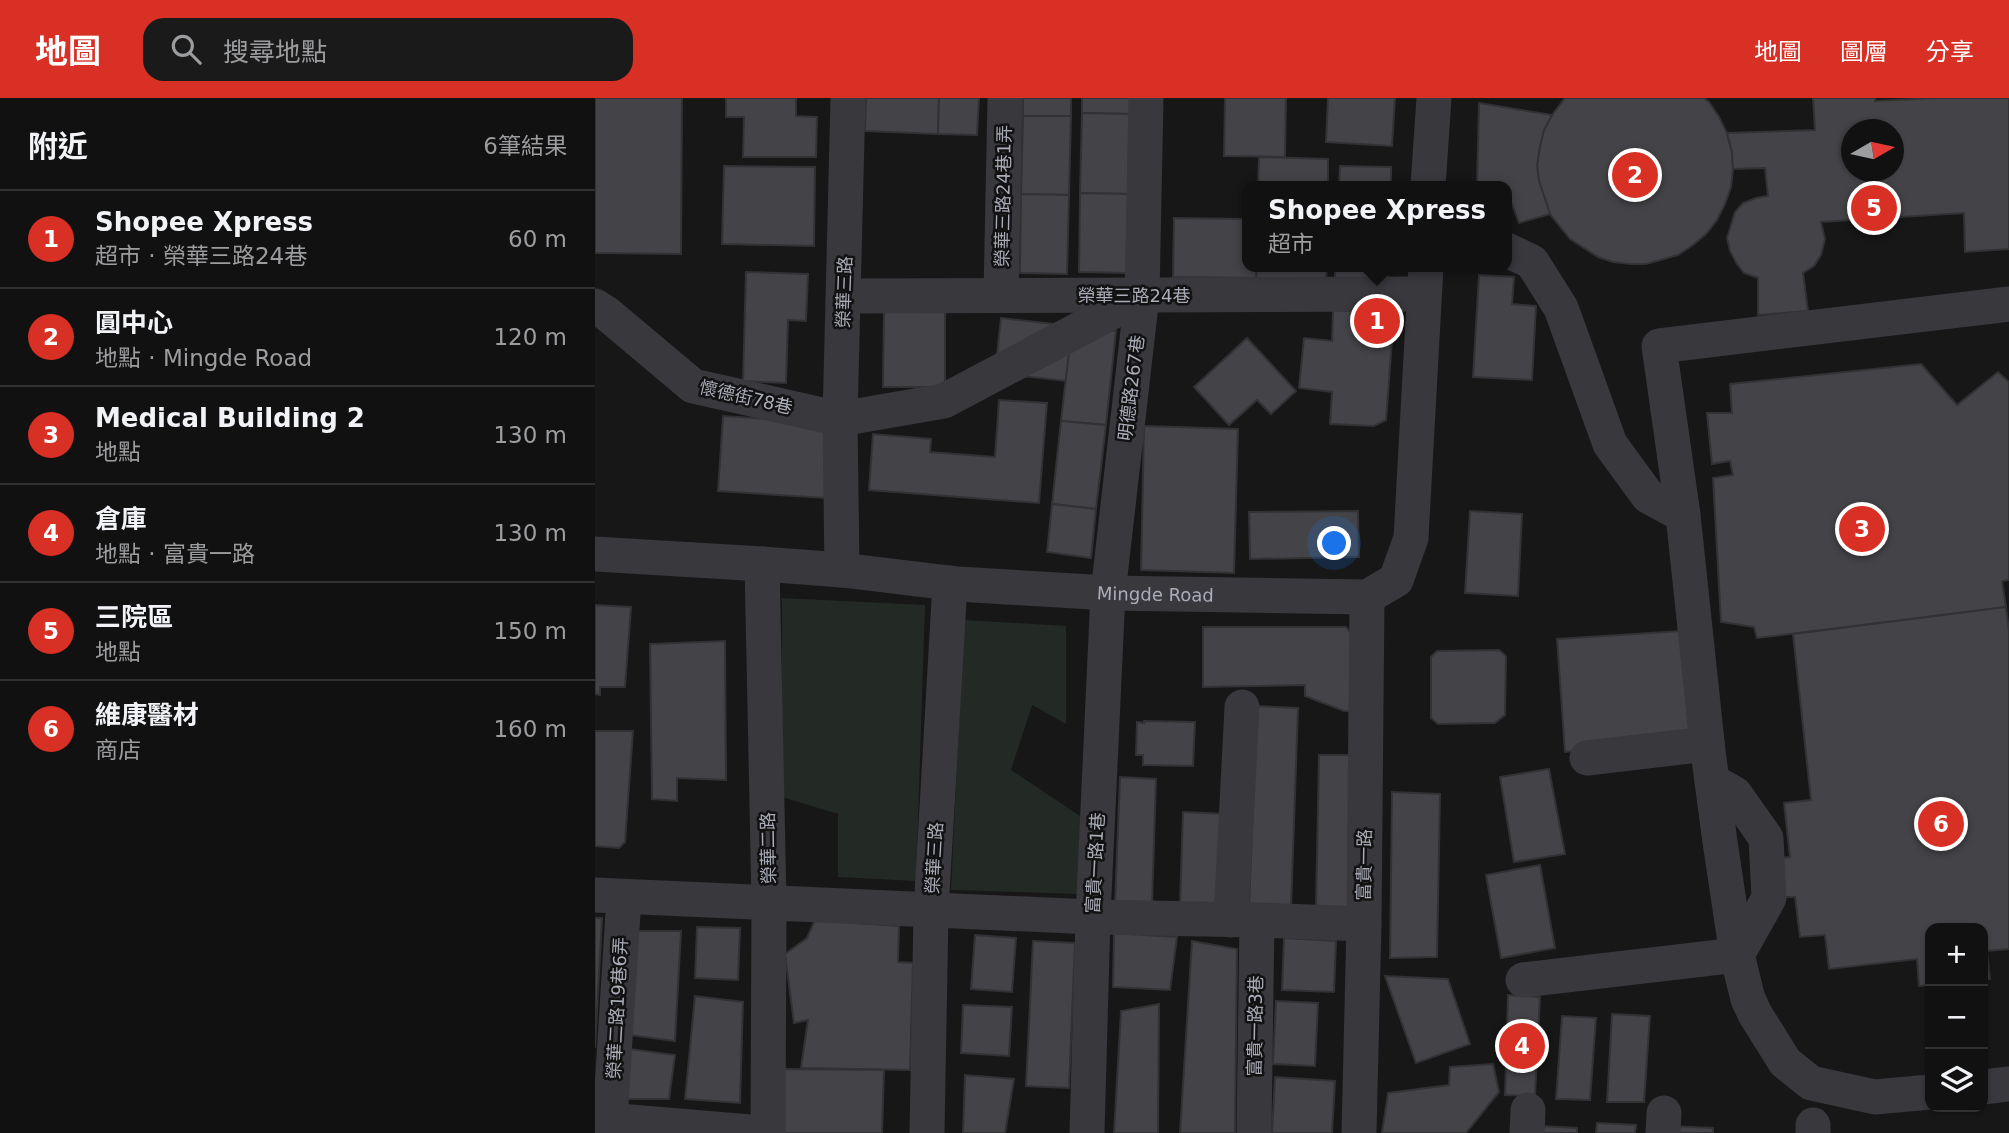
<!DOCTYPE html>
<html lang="zh-TW">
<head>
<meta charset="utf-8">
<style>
	:root { --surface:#111112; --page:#1a1a1b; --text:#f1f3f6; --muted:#9c9d9f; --line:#303132; --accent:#d93025 }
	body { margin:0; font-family:"DejaVu Sans","Noto Sans TC",sans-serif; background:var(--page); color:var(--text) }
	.controls { position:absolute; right:21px; bottom:21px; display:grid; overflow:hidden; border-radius:14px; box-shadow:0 2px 5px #0004 }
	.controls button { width:63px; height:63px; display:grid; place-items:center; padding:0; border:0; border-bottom:2px solid var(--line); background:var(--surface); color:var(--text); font:35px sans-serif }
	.compass { position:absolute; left:1246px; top:21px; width:63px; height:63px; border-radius:50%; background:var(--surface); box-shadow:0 2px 5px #0004; rotate:81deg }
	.you { position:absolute; left:740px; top:446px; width:24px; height:24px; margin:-18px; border:5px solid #fff; border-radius:50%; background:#1a73e8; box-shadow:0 0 0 10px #1a73e833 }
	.badge { display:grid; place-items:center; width:46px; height:46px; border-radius:50%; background:var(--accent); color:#fff; font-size:23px; font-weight:700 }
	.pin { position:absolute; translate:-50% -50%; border:4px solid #fff; box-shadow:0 2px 7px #0006 }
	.popup { position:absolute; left:647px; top:83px; width:270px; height:91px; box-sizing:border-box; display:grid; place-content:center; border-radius:14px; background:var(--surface); filter:drop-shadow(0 2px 5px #0005); font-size:23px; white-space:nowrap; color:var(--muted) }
	.popup b { font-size:26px; color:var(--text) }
	.popup::after { content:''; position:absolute; left:50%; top:100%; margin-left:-14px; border:14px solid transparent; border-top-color:var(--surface) }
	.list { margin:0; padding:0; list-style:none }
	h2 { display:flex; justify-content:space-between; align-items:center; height:91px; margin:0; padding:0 28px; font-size:30px }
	h2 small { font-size:23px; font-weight:400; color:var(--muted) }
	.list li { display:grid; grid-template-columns:46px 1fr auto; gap:21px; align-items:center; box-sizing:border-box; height:98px; padding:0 28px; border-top:2px solid var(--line) }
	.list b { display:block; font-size:26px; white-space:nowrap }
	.list p { margin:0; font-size:23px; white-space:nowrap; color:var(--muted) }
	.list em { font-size:23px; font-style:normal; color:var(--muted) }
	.icon { flex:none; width:38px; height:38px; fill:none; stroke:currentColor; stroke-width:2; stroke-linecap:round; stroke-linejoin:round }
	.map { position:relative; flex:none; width:1414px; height:1035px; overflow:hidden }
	header { display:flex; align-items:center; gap:42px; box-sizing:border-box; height:98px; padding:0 35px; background:var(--accent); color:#fff }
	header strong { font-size:33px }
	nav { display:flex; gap:38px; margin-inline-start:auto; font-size:24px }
	.search { width:490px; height:63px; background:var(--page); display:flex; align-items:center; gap:18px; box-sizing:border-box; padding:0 24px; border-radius:21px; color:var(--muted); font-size:26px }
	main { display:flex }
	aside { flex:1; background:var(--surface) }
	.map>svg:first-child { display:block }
	.green { fill:#232a25 }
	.building { fill:#444448; stroke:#323134; stroke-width:2; fill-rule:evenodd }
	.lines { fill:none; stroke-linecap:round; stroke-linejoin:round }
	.minor { stroke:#38383d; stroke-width:35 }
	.labels { text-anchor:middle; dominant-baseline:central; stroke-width:5; stroke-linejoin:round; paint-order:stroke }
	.street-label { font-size:18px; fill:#aaacb7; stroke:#121213 }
</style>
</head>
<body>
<header>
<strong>地圖</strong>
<div class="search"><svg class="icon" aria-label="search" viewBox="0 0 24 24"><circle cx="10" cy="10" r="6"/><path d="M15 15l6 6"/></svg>搜尋地點</div>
<nav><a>地圖</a><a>圖層</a><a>分享</a></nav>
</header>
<main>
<aside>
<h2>附近<small>6筆結果</small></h2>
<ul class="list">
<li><span class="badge">1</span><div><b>Shopee Xpress</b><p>超市 · 榮華三路24巷</p></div><em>60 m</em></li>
<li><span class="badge">2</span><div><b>圓中心</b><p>地點 · Mingde Road</p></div><em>120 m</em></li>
<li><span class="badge">3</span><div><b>Medical Building 2</b><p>地點</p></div><em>130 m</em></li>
<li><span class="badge">4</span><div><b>倉庫</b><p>地點 · 富貴一路</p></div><em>130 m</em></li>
<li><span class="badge">5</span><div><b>三院區</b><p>地點</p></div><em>150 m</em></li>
<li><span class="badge">6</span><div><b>維康醫材</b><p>商店</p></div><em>160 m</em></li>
</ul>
</aside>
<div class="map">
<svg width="1414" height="1035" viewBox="0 0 1414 1035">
	<rect width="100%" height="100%" fill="#171718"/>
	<g class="green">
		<path d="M187,500L330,507L321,783L243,779V716L187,699Z"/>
		<path d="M369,522L471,528V626L437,607L416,672L488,720L485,796L356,792Z"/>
	</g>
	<g class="building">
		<path d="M0,0H87L86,156L0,155Z"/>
		<path d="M131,0H201V18L222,19L221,59H148L149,19H131Z"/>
		<path d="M271,0H344L343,36L270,33Z"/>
		<path d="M344,0H384L382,37L343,36Z"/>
		<rect x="428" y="0" width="48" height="18"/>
		<path d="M487,0H535V16L487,15Z"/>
		<path d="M630,0H691L690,59L629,58Z"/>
		<path d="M733,0H800L797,48L731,44Z"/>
		<path d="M970,0H1109L1114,4L1124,19L1132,35L1137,54L1138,71L1136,89L1130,106L1122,122L1111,136L1098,147L1083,157L1051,166H1035L1018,164L1003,159L975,141L955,116L944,83L942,67L945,48L949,32L957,17Z"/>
		<path d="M1218,0H1280V3L1338,0H1414V151L1370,154L1369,115L1226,124L1230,141L1226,157L1219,168L1208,175L1213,213L1163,217V180L1149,175L1142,166L1135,153L1132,140L1140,114L1148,105L1161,100L1173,98L1170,70L1138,71L1137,54L1132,35L1220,32ZM1256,32H1298V74H1256Z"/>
		<path d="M884,5L957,17L949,32L945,48L942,67L944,83L955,116L924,125L912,93V88H882Z"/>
		<path d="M487,15L535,16L533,96L485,95Z"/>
		<path d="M428,18H476L474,97L426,96Z"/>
		<path d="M664,59L733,61V88H663Z"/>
		<path d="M129,68L220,69L219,148L127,146Z"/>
		<path d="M745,68L796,69V88H744Z"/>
		<path d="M485,95L533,96L532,175L484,174Z"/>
		<path d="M426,96L474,97L472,176L425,175Z"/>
		<path d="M579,120L652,121V169H662L661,180L578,179Z"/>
		<path d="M662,169H732L731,182L661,180Z"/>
		<path d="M740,169H793L792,182L740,180Z"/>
		<path d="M151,174L213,176L211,223L193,222L191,285L148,283Z"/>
		<path d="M884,177L919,179L917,206L941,208L937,282L878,279Z"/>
		<path d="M289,206H350V289H288Z"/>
		<path d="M738,212L799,216L791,322L779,328L735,326L737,294L704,290L709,240L737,243Z"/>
		<path d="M406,220L477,228L471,283L400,275Z"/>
		<path d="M477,228L521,233L511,327L466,323Z"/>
		<path d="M652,240L701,293L676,316L662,302L634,327L599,289Z"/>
		<path d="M1326,266L1362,307L1403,274L1414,284V482L1407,483L1411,509L1162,540L1159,529L1126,524L1118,380L1138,377L1135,363L1117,366L1112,315H1137L1135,286Z"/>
		<path d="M404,302L452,305L444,405L274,392L278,336L336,341L335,354L400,359Z"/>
		<path d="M128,318L234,325L230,400L123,393Z"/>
		<path d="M466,323L511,327L501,411L457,406Z"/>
		<path d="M549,328L643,331L639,475L546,472Z"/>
		<path d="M457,406L501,411L496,460L452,454Z"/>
		<path d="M763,413L764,459L655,461L654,414Z"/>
		<path d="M875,413L927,416L923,498L870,495Z"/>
		<path d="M0,507L36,509L30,589H5V597L0,596Z"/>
		<path d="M1411,509L1414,533V851L1392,853L1395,881L1388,882V830H1335V887L1324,888L1322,861L1234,871L1230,837L1205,839L1200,799H1190L1186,760L1195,759L1189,705L1216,702L1198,536Z"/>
		<path d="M608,529H751L761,541L762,614L749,613L710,598V587L608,589Z"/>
		<path d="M1085,533L1095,642L970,654L962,541Z"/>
		<path d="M130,543L131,682L82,680V703L57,701L55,546Z"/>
		<path d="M904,552L911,558L910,617L900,625L843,626L836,620V559L842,553Z"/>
		<path d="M662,608L703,610L696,811L654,809Z"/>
		<path d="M549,623L600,624L598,668L548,667V657H541L542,624L549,625Z"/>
		<path d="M0,633H38L30,744L24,750L0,748Z"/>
		<path d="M724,657H759L756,811L721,810Z"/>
		<path d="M954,671L970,756L919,764L905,679Z"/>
		<path d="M525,679L561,681L557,807L520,806Z"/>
		<path d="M797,694L845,696L842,859L795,860Z"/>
		<path d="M588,714L630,716L626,808L585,807Z"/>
		<path d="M945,767L960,850L906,860L891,777Z"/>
		<path d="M0,820H7L0,950Z"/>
		<path d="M220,822L304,828L303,864L318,865L315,972L206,970L213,922L199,925L190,856L212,840Z"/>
		<path d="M102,829L145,830L143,882L100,880Z"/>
		<path d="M40,833H86L80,943L35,937Z"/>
		<path d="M519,835L582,839L575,892L518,889Z"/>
		<path d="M380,837L421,840L417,894L376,891Z"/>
		<path d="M689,840L741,843L739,894L687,892Z"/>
		<path d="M438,843L480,845L474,990L431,988Z"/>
		<path d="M597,843L642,851L640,1035H585Z"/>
		<path d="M790,878L853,881L875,946L821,965Z"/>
		<path d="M913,897L945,899L940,998L910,997Z"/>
		<path d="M100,898L148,904L145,1005L90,1001Z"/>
		<path d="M681,903L723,905L720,968L678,966Z"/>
		<path d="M564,906L563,1035H519L526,913Z"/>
		<path d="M368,907L417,909L414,958L366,955Z"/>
		<path d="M1017,916L1055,918L1049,1004H1012Z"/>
		<path d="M967,918L1001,920L995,1002L961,1001Z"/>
		<path d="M35,951L80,957L74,1001H32Z"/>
		<path d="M898,966L904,994L871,1035H787L793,995L854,987L855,969Z"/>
		<path d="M187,971L289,972L287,1035H186Z"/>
		<path d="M370,977L419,981L410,1035H368Z"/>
		<path d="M680,979L740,983L737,1035H677Z"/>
		<path d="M1002,1025L1041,1027L1040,1035H1001Z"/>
		<path d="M946,1028L982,1030V1035H946Z"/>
		<path d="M1075,1028L1118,1030V1035H1075Z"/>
	</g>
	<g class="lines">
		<g class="minor">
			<path d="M833,88L839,0"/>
			<path d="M912,152L937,164L966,210L1015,346L1053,398L1088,417"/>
			<path d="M406,197L410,0"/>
			<path d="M249,198L829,196"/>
			<path d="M0,208L11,215L98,288L245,321L349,303L547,198"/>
			<path id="s1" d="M0,456L167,466L247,472L363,486L513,495L772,499L801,482L816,440L831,169"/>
			<path d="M167,466L174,805L173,1035"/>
			<path d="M247,472L245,321L253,0"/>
			<path d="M992,660L1112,646"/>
			<path d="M1117,683L1140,696L1171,740L1174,800L1142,857"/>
			<path d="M0,797L498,819L662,822L769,826"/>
			<path d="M636,822L647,609"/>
			<path d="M928,882L1142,857"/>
			<path d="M1388,989L1414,986"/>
			<path d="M1335,994L1280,999L1216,985L1190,964L1160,916L1153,901L1142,857L1125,744L1113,653L1088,417L1064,248L1414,206"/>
			<path d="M0,1021L169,1035"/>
			<path d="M15,1022L29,799"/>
			<path d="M332,1035L336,813L355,485"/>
			<path d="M492,1035L498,819L513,495L547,198L551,0"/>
			<path d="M659,1035L662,822"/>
			<path d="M764,1035L769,826L772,499"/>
			<path d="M932,1035L933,1012"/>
			<path d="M1068,1035L1069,1015"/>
			<path d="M1218,1035V1027"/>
		</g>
	</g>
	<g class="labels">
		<g class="street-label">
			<text transform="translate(408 98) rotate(-89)">榮華三路24巷1弄</text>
			<text transform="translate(249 194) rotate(-88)">榮華三路</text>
			<text x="539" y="197">榮華三路24巷</text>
			<text transform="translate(536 290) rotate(-83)">明德路267巷</text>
			<text transform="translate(151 299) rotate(13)">懷德街78巷</text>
			<text stroke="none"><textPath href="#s1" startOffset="562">Mingde Road</textPath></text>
			<text transform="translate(173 750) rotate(-91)">榮華二路</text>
			<text transform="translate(339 760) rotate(-87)">榮華三路</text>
			<text transform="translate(500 765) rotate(-87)">富貴一路1巷</text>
			<text transform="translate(769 767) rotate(-89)">富貴一路</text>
			<text transform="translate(22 910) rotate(-87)">榮華二路19巷6弄</text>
			<text transform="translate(660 928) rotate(-89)">富貴一路3巷</text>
		</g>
	</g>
</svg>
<div class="controls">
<button>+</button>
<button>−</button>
<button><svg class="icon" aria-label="layers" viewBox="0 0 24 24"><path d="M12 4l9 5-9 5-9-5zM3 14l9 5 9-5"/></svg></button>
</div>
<svg class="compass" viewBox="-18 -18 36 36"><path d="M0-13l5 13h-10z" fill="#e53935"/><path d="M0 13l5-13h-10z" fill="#9c9d9f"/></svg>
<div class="you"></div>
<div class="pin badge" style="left:782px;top:223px">1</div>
<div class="popup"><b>Shopee Xpress</b>超市</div>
<div class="pin badge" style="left:1040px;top:77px">2</div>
<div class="pin badge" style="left:1267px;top:431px">3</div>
<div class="pin badge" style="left:927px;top:948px">4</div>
<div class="pin badge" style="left:1279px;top:110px">5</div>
<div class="pin badge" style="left:1346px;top:726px">6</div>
</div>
</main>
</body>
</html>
